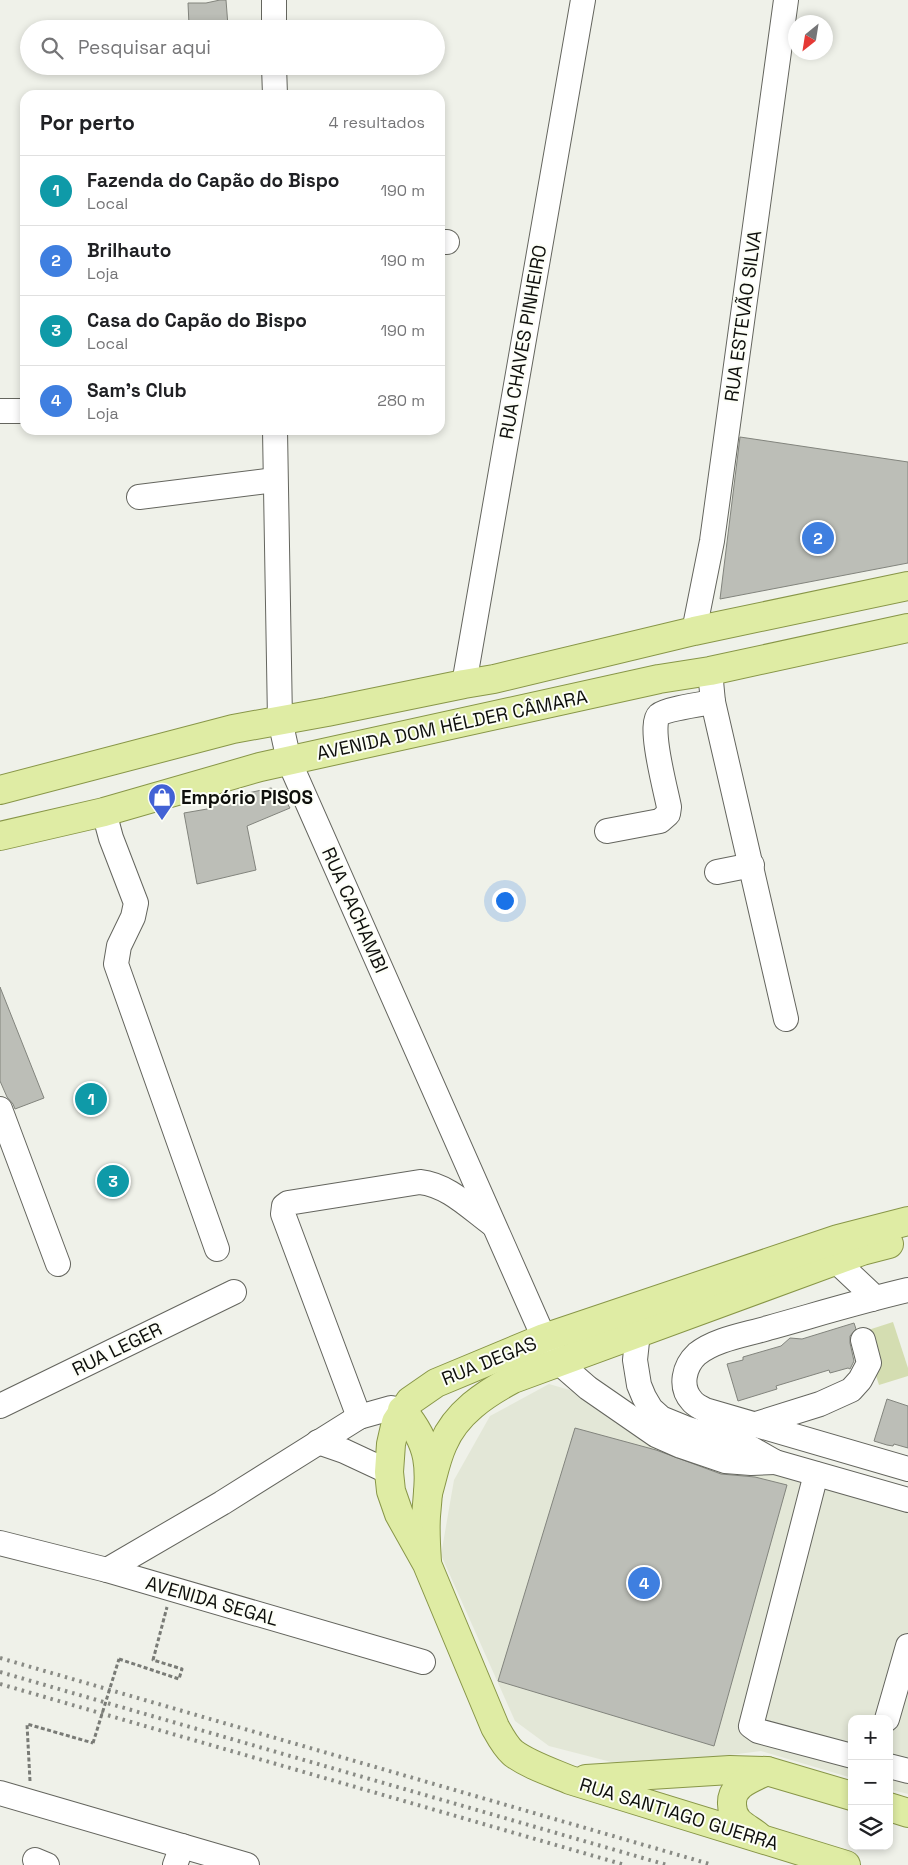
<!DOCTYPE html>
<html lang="pt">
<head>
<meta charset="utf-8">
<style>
	:root { --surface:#fff; --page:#f2f2f2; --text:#202124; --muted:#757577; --line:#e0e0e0; --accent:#4262d5 }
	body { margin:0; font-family:"Space Grotesk",sans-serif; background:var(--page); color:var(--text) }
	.controls { position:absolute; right:15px; bottom:15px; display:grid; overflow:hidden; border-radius:10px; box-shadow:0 2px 8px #0003 }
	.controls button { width:45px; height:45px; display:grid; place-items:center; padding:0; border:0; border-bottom:1px solid var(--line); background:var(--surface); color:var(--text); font:25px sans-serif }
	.compass { position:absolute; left:788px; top:15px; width:45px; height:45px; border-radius:50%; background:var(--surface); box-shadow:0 2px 8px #0003; rotate:210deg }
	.you { position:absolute; left:504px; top:900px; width:18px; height:18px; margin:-12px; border:4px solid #fff; border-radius:50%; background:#1a73e8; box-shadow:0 0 0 8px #1a73e833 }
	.badge { display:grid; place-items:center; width:32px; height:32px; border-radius:50%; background:var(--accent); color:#fff; font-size:16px; font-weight:700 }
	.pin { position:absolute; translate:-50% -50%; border:2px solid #fff; box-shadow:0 1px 5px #0006 }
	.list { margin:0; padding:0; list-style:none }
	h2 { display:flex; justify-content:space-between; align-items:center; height:65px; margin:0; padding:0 20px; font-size:21px }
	h2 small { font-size:16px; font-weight:400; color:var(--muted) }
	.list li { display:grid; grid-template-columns:32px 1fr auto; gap:15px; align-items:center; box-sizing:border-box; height:70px; padding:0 20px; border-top:1px solid var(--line) }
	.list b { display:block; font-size:19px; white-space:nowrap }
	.list p { margin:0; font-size:16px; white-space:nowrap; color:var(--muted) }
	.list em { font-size:16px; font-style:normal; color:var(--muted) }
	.icon { flex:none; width:28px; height:28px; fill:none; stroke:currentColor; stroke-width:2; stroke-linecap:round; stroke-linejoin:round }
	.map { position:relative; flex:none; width:908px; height:1865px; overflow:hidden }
	.search { position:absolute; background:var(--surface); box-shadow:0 2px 8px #0003; left:20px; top:20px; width:425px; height:55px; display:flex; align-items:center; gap:12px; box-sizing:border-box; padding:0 18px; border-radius:28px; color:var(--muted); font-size:19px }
	.panel { position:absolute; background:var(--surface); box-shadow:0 2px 8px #0003; left:20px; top:90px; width:425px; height:345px; border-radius:15px }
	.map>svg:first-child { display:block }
	.built { fill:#e3e7d7 }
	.pitch { fill:#d4ddb1 }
	.building { fill:#bcbeb7; stroke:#82847d }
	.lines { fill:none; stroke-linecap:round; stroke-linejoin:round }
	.minor-casing { stroke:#64655e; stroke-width:26 }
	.major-casing { stroke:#889648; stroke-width:30 }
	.path { stroke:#797b76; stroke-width:3; stroke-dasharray:4 2.5; stroke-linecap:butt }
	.minor { stroke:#fff; stroke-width:24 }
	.major { stroke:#dfeca4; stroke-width:28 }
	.rail { stroke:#898b85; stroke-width:4; stroke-dasharray:2.5 5; stroke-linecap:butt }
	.path-bridge { stroke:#797b76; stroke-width:3; stroke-dasharray:4 2.5; stroke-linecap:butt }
	.labels { text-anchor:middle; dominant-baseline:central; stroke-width:4; stroke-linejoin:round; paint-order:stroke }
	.street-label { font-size:19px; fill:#0e0f0c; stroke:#fcfef6 }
	.poi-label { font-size:19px; font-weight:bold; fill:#0e0f0c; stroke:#fcfef6; text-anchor:start }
</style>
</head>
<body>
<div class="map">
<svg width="908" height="1865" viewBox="0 0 908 1865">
	<rect width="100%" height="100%" fill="#eff1e9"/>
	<path class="built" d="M549,1384L908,1488V1794L889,1789V1719H852V1778L761,1751L661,1764L611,1762L549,1746L515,1721L441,1555L454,1480L490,1416Z"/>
	<path class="pitch" d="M893,1322L908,1368V1376L879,1385L862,1332Z"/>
	<g class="building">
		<path d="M220,0H226L228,26L189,25L188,3H206Z"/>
		<path d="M740,437L908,462V563L720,599Z"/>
		<path d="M271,788L281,793L290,808L247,826L256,870L197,884L184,813L213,808L211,801Z"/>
		<path d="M0,987L44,1098L15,1109L13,1104L7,1097L0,1081Z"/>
		<path d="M854,1323L856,1329L850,1336V1343L854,1361L850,1369L848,1368L830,1373L829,1370L776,1386L777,1389L738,1401L727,1364L743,1360V1357L781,1346L790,1338L802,1339Z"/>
		<path d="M887,1399L908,1406V1448L894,1444L893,1446L887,1445L874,1441Z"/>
		<path d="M575,1428L656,1450L721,1474L755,1477L787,1485L714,1746L498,1681Z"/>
	</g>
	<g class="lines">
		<g class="minor-casing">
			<g id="minor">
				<path d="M274,0V29"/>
				<path d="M274,66L275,95"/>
				<path d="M440,242H447"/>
				<path d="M0,411H25"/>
				<path d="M275,430L280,720L289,761L544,1338L557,1361L588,1388L656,1435L681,1446L725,1461L751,1463L775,1462"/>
				<path d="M139,497L275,480"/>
				<path d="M694,631L712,541L786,0"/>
				<path d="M710,671L713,702L786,1019"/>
				<path d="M464,684L583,0"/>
				<path d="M104,812L111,838L136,903L133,917L119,946L116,964L217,1249"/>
				<path d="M607,831L660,821L668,814L669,807C666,791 648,725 659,715C666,709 702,704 713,702"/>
				<path d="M717,872L752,865"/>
				<path d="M0,1109L58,1264"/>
				<path d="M836,1261L870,1293L872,1299"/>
				<path d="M908,1290C861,1301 815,1315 768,1328C745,1335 716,1339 697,1354C684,1366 679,1387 692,1401C695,1405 700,1407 705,1410L908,1469"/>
				<path d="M638,1332L635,1360L639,1385L644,1397L651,1409L661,1418L688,1429L747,1446L775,1462L908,1500"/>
				<path d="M0,1406L234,1292"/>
				<path d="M359,1417L283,1214L284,1206L288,1203L420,1182C448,1185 470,1208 492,1224"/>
				<path d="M753,1425L820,1404L851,1390L860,1380L869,1363L863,1340"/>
				<path d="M318,1442L344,1451L389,1472"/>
				<path d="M816,1474L751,1726L758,1731L852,1756"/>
				<path d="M0,1543L107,1570L423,1662"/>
				<path d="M107,1570L222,1503L359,1417L391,1408L402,1410"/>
				<path d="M887,1719L908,1646"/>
				<path d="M889,1766L908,1771"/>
				<path d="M0,1793L247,1865"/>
				<path d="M35,1860L47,1865"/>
				<path d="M175,1865L182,1846"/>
			</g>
		</g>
		<g class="major-casing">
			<g id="major">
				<path d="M0,790L233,729L327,712L464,684L494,679L694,631L908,586"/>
				<path d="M0,836L104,812L260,767L659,679L710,671L908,628"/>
				<path d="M402,1410C434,1448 430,1470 426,1516C425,1531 426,1547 427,1562"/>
				<path d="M428,1493C433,1476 436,1459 443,1444C456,1413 485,1394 513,1379L862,1251L889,1244"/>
				<path d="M586,1779L730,1770L767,1771L852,1796"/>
				<path d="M889,1807L908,1813"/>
				<path d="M758,1836C752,1831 744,1827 739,1822C734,1817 732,1810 732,1804C731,1784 753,1778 767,1771"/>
				<path d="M846,1865L570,1780C551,1772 529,1765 513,1753C505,1746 500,1736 495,1727L427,1564L399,1514L391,1491L389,1472L391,1444L396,1422L410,1401L436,1383L544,1338L838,1239L908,1221"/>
			</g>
		</g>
		<g class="path">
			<path d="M119,1659L179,1679L182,1669L153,1660L167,1607"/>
			<path d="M30,1781L27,1724L93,1743"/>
		</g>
		<use href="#minor" class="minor"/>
		<use href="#major" class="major"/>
		<g class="rail">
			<path d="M0,1658L713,1865"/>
			<path d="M0,1672L667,1865"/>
			<path d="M0,1684L625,1865"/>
		</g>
		<path class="path-bridge" d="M93,1743L119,1659"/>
	</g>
	<defs>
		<g id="shop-pin" transform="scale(1.4375)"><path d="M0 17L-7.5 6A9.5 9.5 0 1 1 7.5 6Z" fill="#4262d5" stroke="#fcfef6"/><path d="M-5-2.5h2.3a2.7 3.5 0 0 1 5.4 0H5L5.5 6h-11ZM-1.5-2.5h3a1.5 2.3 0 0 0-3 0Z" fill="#fff"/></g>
	</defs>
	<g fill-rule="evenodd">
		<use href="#shop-pin" x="162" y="797"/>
	</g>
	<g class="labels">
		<g class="street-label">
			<text transform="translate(743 316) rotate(-82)">RUA ESTEVÃO SILVA</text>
			<text transform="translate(523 342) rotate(-80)">RUA CHAVES PINHEIRO</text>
			<text transform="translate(452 725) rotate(-12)">AVENIDA DOM HÉLDER CÂMARA</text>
			<text transform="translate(355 910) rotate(66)">RUA CACHAMBI</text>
			<text transform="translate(117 1349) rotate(-26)">RUA LEGER</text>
			<text transform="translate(489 1361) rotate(-22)">RUA DEGAS</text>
			<text transform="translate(212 1601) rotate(16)">AVENIDA SEGAL</text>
			<text transform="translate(679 1814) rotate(17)">RUA SANTIAGO GUERRA</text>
		</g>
		<g class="poi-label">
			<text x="181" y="797">Empório PISOS</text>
		</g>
	</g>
</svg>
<div class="controls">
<button>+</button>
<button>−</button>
<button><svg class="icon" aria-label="layers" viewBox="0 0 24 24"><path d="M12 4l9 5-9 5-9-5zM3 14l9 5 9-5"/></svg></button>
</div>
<svg class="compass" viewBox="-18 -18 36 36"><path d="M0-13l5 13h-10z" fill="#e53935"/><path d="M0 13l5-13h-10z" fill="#757577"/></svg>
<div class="you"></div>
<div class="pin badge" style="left:91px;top:1099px;background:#0f9aa8">1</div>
<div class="pin badge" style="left:818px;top:538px;background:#3f7fe0">2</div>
<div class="pin badge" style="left:113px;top:1181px;background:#0f9aa8">3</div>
<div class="pin badge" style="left:644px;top:1583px;background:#3f7fe0">4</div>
<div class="search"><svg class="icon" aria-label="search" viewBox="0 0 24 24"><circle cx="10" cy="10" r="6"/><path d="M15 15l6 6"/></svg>Pesquisar aqui</div>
<section class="panel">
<h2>Por perto<small>4 resultados</small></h2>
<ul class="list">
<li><span class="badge" style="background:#0f9aa8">1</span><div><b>Fazenda do Capão do Bispo</b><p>Local</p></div><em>190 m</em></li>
<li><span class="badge" style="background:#3f7fe0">2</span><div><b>Brilhauto</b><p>Loja</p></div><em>190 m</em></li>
<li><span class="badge" style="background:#0f9aa8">3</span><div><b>Casa do Capão do Bispo</b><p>Local</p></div><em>190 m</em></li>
<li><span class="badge" style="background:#3f7fe0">4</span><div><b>Sam's Club</b><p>Loja</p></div><em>280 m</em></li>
</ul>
</section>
</div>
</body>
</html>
